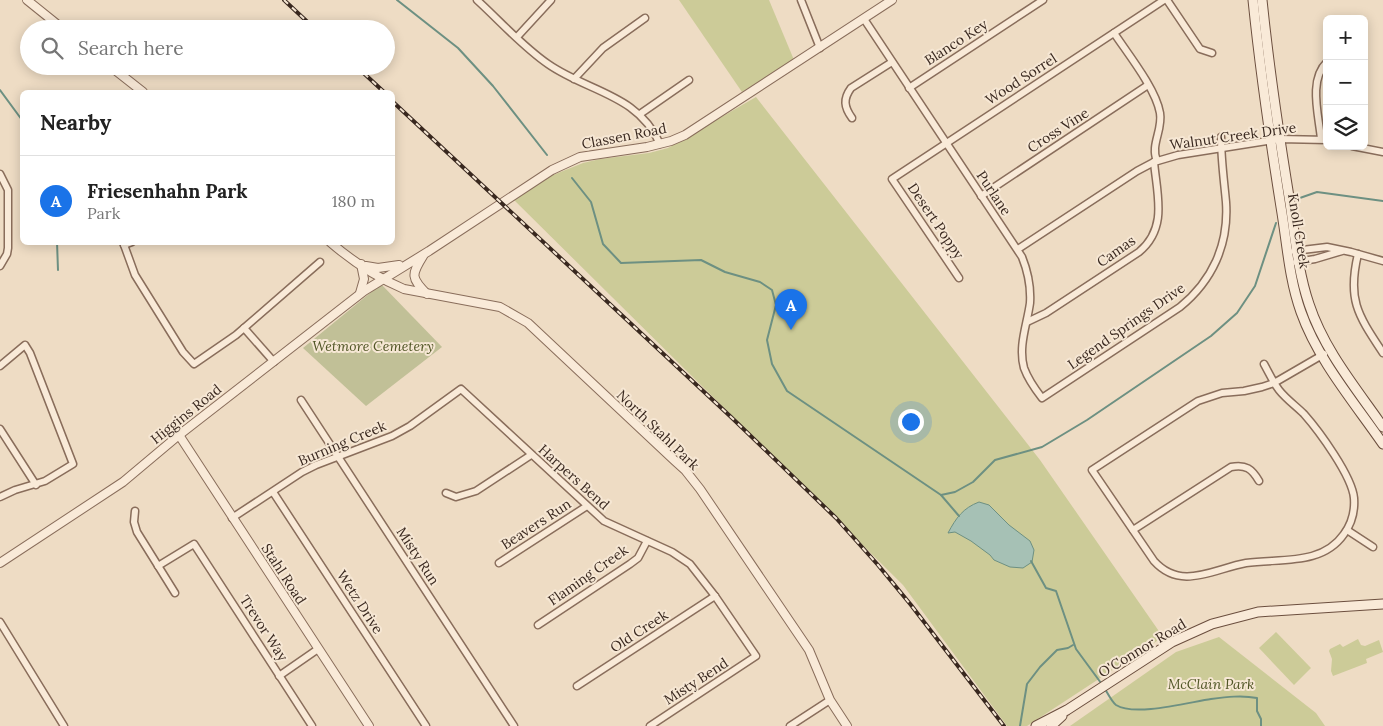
<!DOCTYPE html>
<html lang="en">
<head>
<meta charset="utf-8">
<style>
	:root { --surface:#fff; --page:#f6f6f6; --text:#222; --muted:#767676; --line:#e0e0e0; --accent:#1a73e8 }
	body { margin:0; font-family:Lora,serif; background:var(--page); color:var(--text) }
	.controls { position:absolute; right:15px; top:15px; display:grid; overflow:hidden; border-radius:8px; box-shadow:0 2px 12px #0003 }
	.controls button { width:45px; height:45px; display:grid; place-items:center; padding:0; border:0; border-bottom:1px solid var(--line); background:var(--surface); color:var(--text); font:25px sans-serif }
	.you { position:absolute; left:910px; top:421px; width:18px; height:18px; margin:-12px; border:4px solid #fff; border-radius:50%; background:#1a73e8; box-shadow:0 0 0 8px #1a73e833 }
	.badge { display:grid; place-items:center; width:32px; height:32px; border-radius:50%; background:var(--accent); color:#fff; font-size:16px; font-weight:700 }
	.pin { position:absolute; translate:-50% -41px; filter:drop-shadow(0 1px 2px #0008) }
	.pin::after { content:''; position:absolute; top:26px; width:18px; height:15px; background:inherit; clip-path:polygon(0 0,100% 0,50% 100%) }
	.list { margin:0; padding:0; list-style:none }
	h2 { display:flex; justify-content:space-between; align-items:center; height:65px; margin:0; padding:0 20px; font-size:21px }
	h2 small { font-size:16px; font-weight:400; color:var(--muted) }
	.list li { display:grid; grid-template-columns:32px 1fr auto; gap:15px; align-items:center; box-sizing:border-box; height:90px; padding:0 20px; border-top:1px solid var(--line) }
	.list b { display:block; font-size:19px; white-space:nowrap }
	.list p { margin:0; font-size:16px; white-space:nowrap; color:var(--muted) }
	.list em { font-size:16px; font-style:normal; color:var(--muted) }
	.icon { flex:none; width:28px; height:28px; fill:none; stroke:currentColor; stroke-width:2; stroke-linecap:round; stroke-linejoin:round }
	.map { position:relative; flex:none; width:1383px; height:726px; overflow:hidden }
	.search { position:absolute; background:var(--surface); box-shadow:0 2px 12px #0003; left:20px; top:20px; width:375px; height:55px; display:flex; align-items:center; gap:12px; box-sizing:border-box; padding:0 18px; border-radius:28px; color:var(--muted); font-size:19px }
	.panel { position:absolute; background:var(--surface); box-shadow:0 2px 12px #0003; left:20px; top:90px; width:375px; height:155px; border-radius:8px }
	.map>svg:first-child { display:block }
	.green { fill:#cccb98 }
	.cemetery { fill:#c1c097 }
	.water { fill:#a6c1b5; stroke:#6d9082 }
	.lines { fill:none; stroke-linecap:round; stroke-linejoin:round }
	.stream { stroke:#6d9082; stroke-width:2 }
	.minor-casing { stroke:#896d5b; stroke-width:9 }
	.tertiary-casing { stroke:#896d5b; stroke-width:10 }
	.secondary-casing { stroke:#6b4e3e; stroke-width:11 }
	.minor { stroke:#f9ead8; stroke-width:6 }
	.tertiary { stroke:#f9ead8; stroke-width:8 }
	.secondary { stroke:#f9ead8; stroke-width:9 }
	.rail-casing { stroke:#39281f; stroke-width:4 }
	.rail { stroke:#f6e7d4; stroke-width:2; stroke-dasharray:5.5; stroke-linecap:butt }
	.labels { text-anchor:middle; dominant-baseline:central; stroke-width:4; stroke-linejoin:round; paint-order:stroke }
	.street-label { font-size:14px; fill:#39281f; stroke:#f6e7d4 }
	.park-label { font-size:14px; font-style:italic; fill:#505525; stroke:#f6e7d4 }
</style>
</head>
<body>
<div class="map">
<svg width="1383" height="726" viewBox="0 0 1383 726">
	<rect width="100%" height="100%" fill="#eedcc4"/>
	<g class="green">
		<path d="M679,0H769L794,60L742,92Z"/>
		<path d="M756,97L1040,460L1163,637L1027,726H1007L903,585L513,199L553,175L583,163L600,159L649,153L668,148Z"/>
		<path d="M1276,632L1311,668L1294,685L1259,648Z"/>
		<path d="M1219,637L1316,713L1325,726H1070L1176,652Z"/>
		<path d="M1358,639L1361,645L1365,646L1379,640L1383,652L1366,659L1367,663L1333,676L1331,671L1332,659L1329,651L1330,649L1340,644L1343,647Z"/>
	</g>
	<path class="cemetery" d="M381,284L442,347L366,406L303,348Z"/>
	<path class="water" d="M979,502L989,505L1009,525L1030,541L1034,550L1032,562L1023,568L1010,567L994,560L990,555L971,541L955,532L948,533C956,518 963,508 979,502Z"/>
	<g class="lines">
		<g class="stream">
			<path d="M397,0L458,48L493,86L547,155"/>
			<path d="M0,90L22,120"/>
			<path d="M572,178L591,202L603,244L621,263L701,260L725,272L760,282L772,290L776,305L767,340L772,364L787,391L941,495L959,516"/>
			<path d="M1297,199L1317,192L1383,201"/>
			<path d="M57,242L58,270"/>
			<path d="M941,495L955,492L973,482L995,460L1042,447L1087,420L1211,336L1237,313L1255,286L1276,223"/>
			<path d="M1031,561L1046,588L1056,591L1076,649L1101,683"/>
			<path d="M1105,689C1108,694 1112,702 1116,705C1135,717 1190,702 1211,699C1226,697 1242,695 1257,698V711L1261,719V726"/>
			<path d="M1020,726L1027,684L1040,667L1057,650L1068,648L1073,645"/>
		</g>
		<g class="minor-casing">
			<g id="minor">
				<path d="M477,0C500,21 522,46 548,64C588,92 638,94 660,144"/>
				<path d="M801,0L820,48"/>
				<path d="M1167,0L1200,49L1212,53"/>
				<path d="M864,19L1022,257C1028,272 1031,287 1030,303C1027,325 1018,346 1024,368C1028,379 1035,389 1042,398L1180,307C1212,281 1229,245 1226,202C1224,180 1221,159 1221,137"/>
				<path d="M1114,33C1128,54 1156,89 1160,113C1163,130 1150,145 1157,161"/>
				<path d="M517,37L551,0"/>
				<path d="M574,79L603,48L645,18"/>
				<path d="M909,88L1043,0"/>
				<path d="M640,114L689,80"/>
				<path d="M852,118C844,107 843,99 851,88L892,62"/>
				<path d="M1321,139C1319,116 1308,80 1327,62"/>
				<path d="M1352,146L1383,152"/>
				<path d="M0,174L8,190V248L7,254L0,266"/>
				<path d="M981,196L1148,85"/>
				<path d="M123,242L135,275L183,352L194,364L236,335L320,262"/>
				<path d="M124,245L132,242"/>
				<path d="M1018,249L1137,171L1154,162L1178,155L1280,139L1327,140"/>
				<path d="M1294,251L1327,247L1351,252L1383,261"/>
				<path d="M1358,254C1347,300 1358,315 1383,353"/>
				<path d="M1296,262L1315,259L1342,251"/>
				<path d="M959,278L892,179L1164,0"/>
				<path d="M1027,322L1046,313L1139,252C1168,228 1157,195 1154,162"/>
				<path d="M244,328L274,362"/>
				<path d="M1264,364C1269,373 1273,382 1279,390C1286,399 1296,406 1304,414C1319,431 1352,476 1354,498C1355,511 1352,523 1344,534C1322,566 1280,558 1246,563C1213,569 1181,591 1154,561L1092,470L1198,401L1222,393L1244,391L1262,387L1274,383L1324,354"/>
				<path d="M0,366L25,345L30,353L73,464L45,481L15,490L0,497"/>
				<path d="M301,400L514,726"/>
				<path d="M0,429L36,485"/>
				<path d="M273,492L426,726"/>
				<path d="M446,493L456,497L476,491L531,455"/>
				<path d="M135,511L134,522L137,532L175,593"/>
				<path d="M232,518L302,472L316,465L392,436L410,426L461,389L604,521L672,552L690,564L715,596L756,656L650,726"/>
				<path d="M1133,530L1231,467C1246,464 1252,469 1259,481"/>
				<path d="M1347,530L1373,547"/>
				<path d="M499,563L587,506"/>
				<path d="M158,566L194,544L312,726"/>
				<path d="M0,622L64,726"/>
				<path d="M538,625L630,564L638,558L647,541"/>
				<path d="M279,676L318,649"/>
				<path d="M577,686L715,596"/>
				<path d="M790,726L830,700"/>
			</g>
		</g>
		<g class="tertiary-casing">
			<g id="tertiary">
				<path d="M27,0L63,29"/>
				<path d="M110,66L143,92"/>
				<path d="M330,242C352,261 378,278 404,289L500,307L528,323L674,460L685,470L700,489L809,650L830,700L847,726"/>
				<path d="M423,256C411,275 411,278 427,294"/>
				<path d="M366,266L378,268L399,265"/>
				<path d="M360,293L364,279L361,264"/>
				<path d="M179,435L369,726"/>
				<path d="M0,563L123,482L179,435L364,291L429,251L552,170L580,157L647,147L671,141L685,135L892,0"/>
			</g>
		</g>
		<g class="secondary-casing">
			<g id="secondary">
				<path d="M1253,0C1260,69 1270,138 1281,207C1287,242 1289,279 1301,312C1318,360 1354,402 1383,444"/>
				<path d="M1262,0C1269,68 1279,136 1290,203C1295,237 1298,272 1309,304C1324,350 1356,388 1383,427"/>
				<path d="M1036,726L1067,710L1172,642L1212,624L1258,612L1383,604"/>
				<path d="M1051,726L1062,716"/>
			</g>
		</g>
		<use href="#minor" class="minor"/>
		<use href="#tertiary" class="tertiary"/>
		<use href="#secondary" class="secondary"/>
		<g class="rail-casing">
			<g id="rail">
				<path d="M284,0L315,29"/>
				<path d="M356,66L384,92"/>
				<path d="M392,101L731,417L836,518L878,565L911,605L1004,726"/>
			</g>
		</g>
		<use href="#rail" class="rail"/>
	</g>
	<g class="labels">
		<g class="street-label">
			<text transform="translate(956 42) rotate(-33)">Blanco Key</text>
			<text transform="translate(1021 79) rotate(-33)">Wood Sorrel</text>
			<text transform="translate(1058 130) rotate(-33)">Cross Vine</text>
			<text transform="translate(624 136) rotate(-11)">Classen Road</text>
			<text transform="translate(1233 136) rotate(-8)">Walnut Creek Drive</text>
			<text transform="translate(994 193) rotate(56)">Purlane</text>
			<text transform="translate(936 221) rotate(56)">Desert Poppy</text>
			<text transform="translate(1299 231) rotate(81)">Knoll Creek</text>
			<text transform="translate(1116 251) rotate(-35)">Camas</text>
			<text transform="translate(1126 326) rotate(-35)">Legend Springs Drive</text>
			<text transform="translate(186 414) rotate(-39)">Higgins Road</text>
			<text transform="translate(658 430) rotate(44)">North Stahl Park</text>
			<text transform="translate(342 443) rotate(-23)">Burning Creek</text>
			<text transform="translate(574 477) rotate(42)">Harpers Bend</text>
			<text transform="translate(536 524) rotate(-33)">Beavers Run</text>
			<text transform="translate(418 556) rotate(57)">Misty Run</text>
			<text transform="translate(284 574) rotate(57)">Stahl Road</text>
			<text transform="translate(588 575) rotate(-35)">Flaming Creek</text>
			<text transform="translate(360 602) rotate(57)">Wetz Drive</text>
			<text transform="translate(264 628) rotate(57)">Trevor Way</text>
			<text transform="translate(639 631) rotate(-33)">Old Creek</text>
			<text transform="translate(1142 648) rotate(-31)">O'Connor Road</text>
			<text transform="translate(696 681) rotate(-33)">Misty Bend</text>
		</g>
		<g class="park-label">
			<text x="373" y="346">Wetmore Cemetery</text>
			<text x="1211" y="684">McClain Park</text>
		</g>
	</g>
</svg>
<div class="controls">
<button>+</button>
<button>−</button>
<button><svg class="icon" aria-label="layers" viewBox="0 0 24 24"><path d="M12 4l9 5-9 5-9-5zM3 14l9 5 9-5"/></svg></button>
</div>
<div class="you"></div>
<div class="pin badge" style="left:791px;top:330px">A</div>
<div class="search"><svg class="icon" aria-label="search" viewBox="0 0 24 24"><circle cx="10" cy="10" r="6"/><path d="M15 15l6 6"/></svg>Search here</div>
<section class="panel">
<h2>Nearby<small></small></h2>
<ul class="list">
<li><span class="badge">A</span><div><b>Friesenhahn Park</b><p>Park</p></div><em>180 m</em></li>
</ul>
</section>
</div>
</body>
</html>
